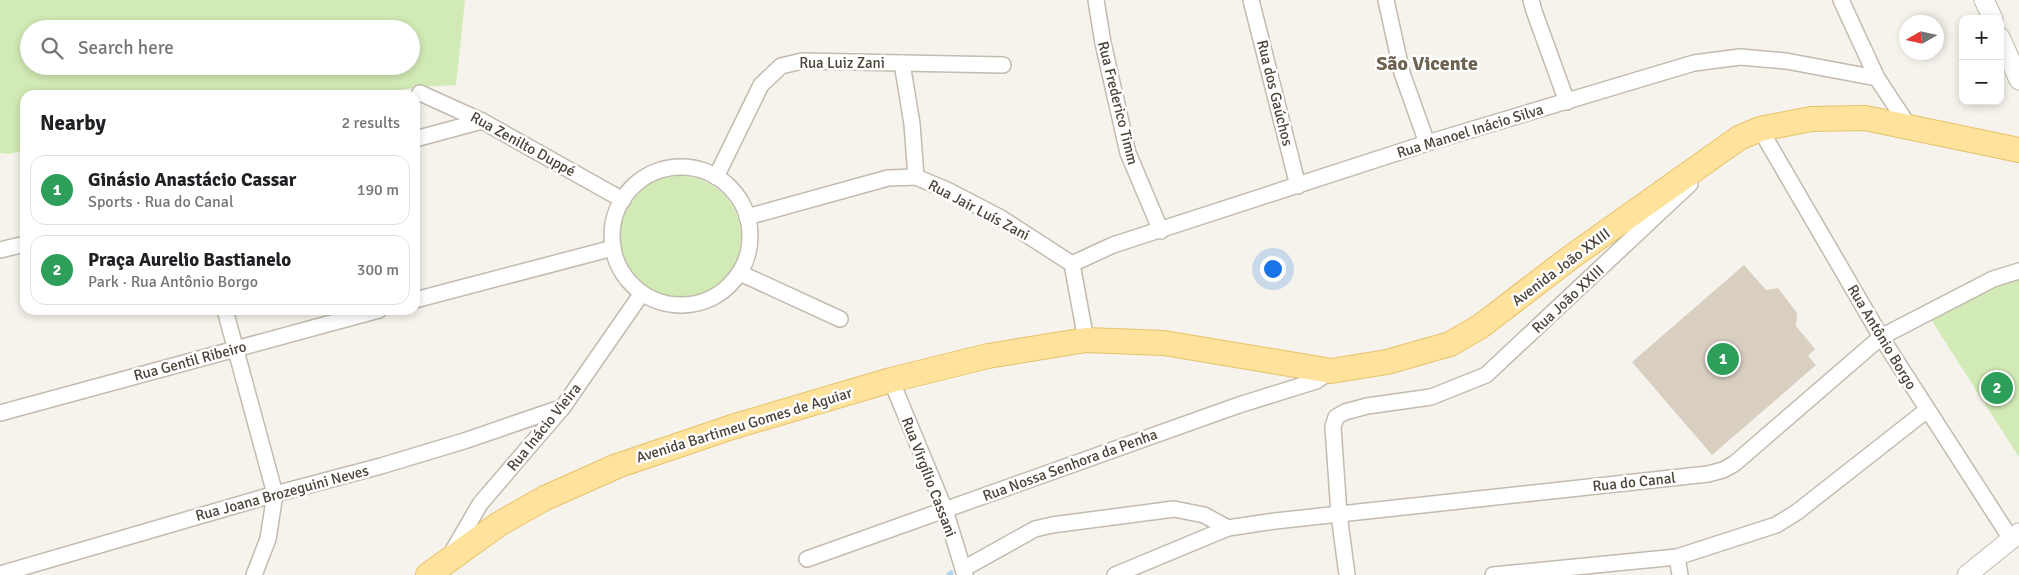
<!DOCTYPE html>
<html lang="en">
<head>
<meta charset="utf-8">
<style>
	:root { --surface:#fff; --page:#f2f2f2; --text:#202124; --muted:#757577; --line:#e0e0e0; --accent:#b45309 }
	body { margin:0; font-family:Signika,sans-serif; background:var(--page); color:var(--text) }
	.controls { position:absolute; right:15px; top:15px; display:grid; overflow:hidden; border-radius:10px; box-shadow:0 2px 8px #0003 }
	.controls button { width:45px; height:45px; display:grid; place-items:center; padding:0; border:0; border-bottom:1px solid var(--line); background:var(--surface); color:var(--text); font:25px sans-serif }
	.compass { position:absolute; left:1899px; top:15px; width:45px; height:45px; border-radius:50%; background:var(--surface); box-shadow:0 2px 8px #0003; rotate:261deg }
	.you { position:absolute; left:1272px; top:268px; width:18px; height:18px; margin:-12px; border:4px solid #fff; border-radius:50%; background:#1a73e8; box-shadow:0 0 0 8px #1a73e833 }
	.badge { display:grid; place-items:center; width:32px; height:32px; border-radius:50%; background:var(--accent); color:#fff; font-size:16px; font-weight:700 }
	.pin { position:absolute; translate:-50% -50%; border:2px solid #fff; box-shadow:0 1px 5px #0006 }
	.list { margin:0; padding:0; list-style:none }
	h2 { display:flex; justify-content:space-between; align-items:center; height:65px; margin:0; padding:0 20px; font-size:21px }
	h2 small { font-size:16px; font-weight:400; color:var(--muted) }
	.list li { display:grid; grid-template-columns:32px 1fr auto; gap:15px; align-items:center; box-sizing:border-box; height:70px; margin:0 10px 10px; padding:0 10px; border:1px solid var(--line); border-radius:15px }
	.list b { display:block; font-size:19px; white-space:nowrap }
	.list p { margin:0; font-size:16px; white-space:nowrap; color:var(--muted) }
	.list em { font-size:16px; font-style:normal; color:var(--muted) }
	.icon { flex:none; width:28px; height:28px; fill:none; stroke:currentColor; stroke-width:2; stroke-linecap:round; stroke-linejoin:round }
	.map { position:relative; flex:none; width:2019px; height:575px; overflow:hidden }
	.search { position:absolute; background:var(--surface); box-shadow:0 2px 8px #0003; left:20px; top:20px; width:400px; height:55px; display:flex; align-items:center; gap:12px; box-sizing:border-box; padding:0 18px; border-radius:28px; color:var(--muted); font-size:19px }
	.panel { position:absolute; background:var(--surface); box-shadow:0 2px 8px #0003; left:20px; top:90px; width:400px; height:225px; border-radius:15px }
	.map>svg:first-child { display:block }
	.green { fill:#d2eab5; fill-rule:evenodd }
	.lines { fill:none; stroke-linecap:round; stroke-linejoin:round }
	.stream { stroke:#a9d4f2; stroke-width:5 }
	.building { fill:#d8cfc1 }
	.minor-casing { stroke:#c2bbae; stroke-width:18 }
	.tertiary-casing { stroke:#c2bbae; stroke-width:21 }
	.primary-casing { stroke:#e6c16a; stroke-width:26 }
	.minor { stroke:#fff; stroke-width:15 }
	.tertiary { stroke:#fff; stroke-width:19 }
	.primary { stroke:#ffe39c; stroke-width:24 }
	.labels { text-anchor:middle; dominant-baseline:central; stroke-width:5; stroke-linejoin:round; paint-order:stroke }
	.street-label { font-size:15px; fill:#4b4439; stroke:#fff }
	.district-label { font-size:20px; font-weight:bold; fill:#6e6250; stroke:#fff }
</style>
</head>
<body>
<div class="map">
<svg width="2019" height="575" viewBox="0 0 2019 575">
	<rect width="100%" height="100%" fill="#f6f3ec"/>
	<g class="green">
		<path d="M0,0H465L456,85L420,87L379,93L377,95H25V150L9,154L0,153ZM29,29H411V66H29Z"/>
		<circle cx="680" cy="237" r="61"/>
		<path d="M2019,278V457L1930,318L1997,281Z"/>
	</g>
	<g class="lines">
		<path class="stream" d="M949,575L951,573"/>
	</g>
	<path class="building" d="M1744,265L1766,290L1778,288L1797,313L1796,326L1815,349L1808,356L1816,365L1712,455L1632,362Z"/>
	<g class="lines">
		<g class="minor-casing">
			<g id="minor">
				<path d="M1096,0L1103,43L1128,153L1161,231"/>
				<path d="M1251,0L1298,186"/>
				<path d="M1386,0L1402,73L1427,143"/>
				<path d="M1531,0L1534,11L1567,102"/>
				<path d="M1841,0L1877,78L1908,125"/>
				<path d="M902,63L912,124L916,177"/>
				<path d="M420,93L482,121L623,200"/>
				<path d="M1760,129L1881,337L2011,539"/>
				<path d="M415,139L482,121"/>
				<circle cx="681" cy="236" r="69"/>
				<path d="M716,177L761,85L781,66L802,61L1003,65"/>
				<path d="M747,217L888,178L916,177L947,190L1001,218L1072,264L1086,340"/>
				<path d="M0,250L25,244"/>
				<path d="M1072,264L1113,245L1427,143L1694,63L1740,57L1786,61L1877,78"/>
				<path d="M740,273L840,319"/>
				<path d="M415,300L613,248"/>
				<path d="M225,310L275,494L268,539L254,575"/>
				<path d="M891,380L945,510L965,575"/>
				<path d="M0,413L379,310"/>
				<path d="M451,554L480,504L563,407L642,293"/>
				<path d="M1677,557L1680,575"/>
				<path d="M807,559L1239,405L1316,381L1331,371"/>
				<path d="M963,569L1035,529L1052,525L1174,509L1204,515L1228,528"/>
				<path d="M0,574L275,494L381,466L464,441L563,407"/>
				<path d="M1115,575L1228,528L1275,521L1708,474L1723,470L1734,464L1881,337L1993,279L2019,271"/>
				<path d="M1347,575L1339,514L1333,427L1336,417L1345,412L1367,406L1431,397L1486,375L1690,184"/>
				<path d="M1493,575L1677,557L1776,525L1797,512L1927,410"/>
			</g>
		</g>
		<g class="tertiary-casing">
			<g id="tertiary">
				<path d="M1984,0L1993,19"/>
				<path d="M2000,37L2019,80"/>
				<path d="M1967,575L2019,533"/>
			</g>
		</g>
		<g class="primary-casing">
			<path id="primary" d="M428,575L499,524L545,498L617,466L732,427L891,380L988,356L1086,340L1164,343L1331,371L1387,362L1450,344L1481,326L1571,257L1739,138L1760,129L1811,119L1865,118L2019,150"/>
		</g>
		<use href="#minor" class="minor"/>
		<use href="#tertiary" class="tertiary"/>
		<use href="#primary" class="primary"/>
	</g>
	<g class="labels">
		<g class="street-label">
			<text x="842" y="63">Rua Luiz Zani</text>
			<text transform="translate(1275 93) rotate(76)">Rua dos Gaúchos</text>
			<text transform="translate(1118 103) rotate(76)">Rua Frederico Timm</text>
			<text transform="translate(1470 131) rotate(-17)">Rua Manoel Inácio Silva</text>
			<text transform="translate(523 144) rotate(29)">Rua Zenilto Duppé</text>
			<text transform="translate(979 210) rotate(28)">Rua Jair Luís Zani</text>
			<text transform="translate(1561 267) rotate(-37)">Avenida João XXIII</text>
			<text transform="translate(1568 299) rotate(-43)">Rua João XXIII</text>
			<text transform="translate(1882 337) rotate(59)">Rua Antônio Borgo</text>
			<text transform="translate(190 361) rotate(-15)">Rua Gentil Ribeiro</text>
			<text transform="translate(744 425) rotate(-17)">Avenida Bartimeu Gomes de Aguiar</text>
			<text transform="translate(544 427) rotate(-51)">Rua Inácio Vieira</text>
			<text transform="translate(1070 465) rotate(-20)">Rua Nossa Senhora da Penha</text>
			<text transform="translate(929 477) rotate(69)">Rua Virgílio Cassani</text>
			<text transform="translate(1634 482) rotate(-6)">Rua do Canal</text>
			<text transform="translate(282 493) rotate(-15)">Rua Joana Brozeguini Neves</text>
		</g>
		<g class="district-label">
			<text x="1427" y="63">São Vicente</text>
		</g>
	</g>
</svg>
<div class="controls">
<button>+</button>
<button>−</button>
</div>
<svg class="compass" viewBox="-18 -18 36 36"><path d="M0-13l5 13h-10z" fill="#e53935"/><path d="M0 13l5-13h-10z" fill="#757577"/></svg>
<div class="you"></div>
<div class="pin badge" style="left:1723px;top:359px;background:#2e9e5b">1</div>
<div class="pin badge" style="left:1997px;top:388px;background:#2e9e5b">2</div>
<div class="search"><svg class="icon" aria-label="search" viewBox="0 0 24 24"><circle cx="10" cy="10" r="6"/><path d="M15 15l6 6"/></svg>Search here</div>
<section class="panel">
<h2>Nearby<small>2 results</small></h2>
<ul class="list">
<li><span class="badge" style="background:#2e9e5b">1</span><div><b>Ginásio Anastácio Cassar</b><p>Sports · Rua do Canal</p></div><em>190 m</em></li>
<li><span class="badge" style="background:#2e9e5b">2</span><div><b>Praça Aurelio Bastianelo</b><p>Park · Rua Antônio Borgo</p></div><em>300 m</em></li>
</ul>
</section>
</div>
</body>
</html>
